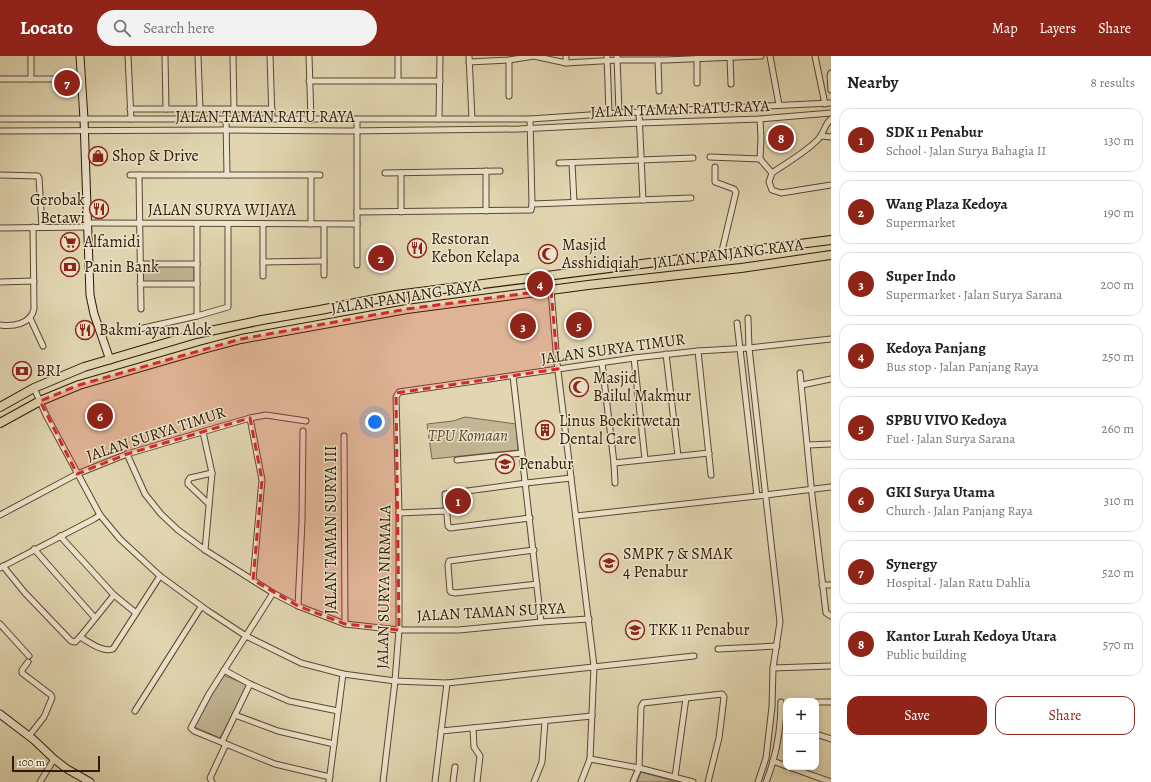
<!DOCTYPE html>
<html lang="en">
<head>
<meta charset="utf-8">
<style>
	:root { --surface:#fff; --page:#f2f2f2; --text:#222; --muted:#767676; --line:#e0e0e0; --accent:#8f2418 }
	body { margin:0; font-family:Alegreya,serif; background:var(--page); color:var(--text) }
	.controls { position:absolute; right:12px; bottom:12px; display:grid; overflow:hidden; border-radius:8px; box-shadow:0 2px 6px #0003 }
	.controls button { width:36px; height:36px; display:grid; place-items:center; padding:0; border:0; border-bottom:1px solid var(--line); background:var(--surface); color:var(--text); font:20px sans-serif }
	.scale { position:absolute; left:12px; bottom:10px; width:88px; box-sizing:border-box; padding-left:4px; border:2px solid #2e1904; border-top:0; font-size:11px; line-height:14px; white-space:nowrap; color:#2e1904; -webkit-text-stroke:3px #ece4cc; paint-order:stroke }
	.you { position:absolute; left:375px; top:366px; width:14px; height:14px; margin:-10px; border:3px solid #fff; border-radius:50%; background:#1a73e8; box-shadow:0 0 0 6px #1a73e833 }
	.badge { display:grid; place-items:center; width:26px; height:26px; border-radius:50%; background:var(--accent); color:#fff; font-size:13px; font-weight:700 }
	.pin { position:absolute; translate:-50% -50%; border:2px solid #fff; box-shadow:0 1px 4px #0006 }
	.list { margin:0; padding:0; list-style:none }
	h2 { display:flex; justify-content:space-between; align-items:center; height:52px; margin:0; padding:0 16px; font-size:17px }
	h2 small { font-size:13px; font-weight:400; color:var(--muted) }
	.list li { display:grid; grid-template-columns:26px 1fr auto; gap:12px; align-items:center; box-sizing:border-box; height:64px; margin:0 8px 8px; padding:0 8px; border:1px solid var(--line); border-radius:12px }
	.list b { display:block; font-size:15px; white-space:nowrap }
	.list p { margin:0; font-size:13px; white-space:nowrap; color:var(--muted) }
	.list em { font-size:13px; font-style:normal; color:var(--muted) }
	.actions { display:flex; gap:8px; padding:12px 16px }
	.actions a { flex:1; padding:9px 0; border:1px solid var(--accent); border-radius:12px; text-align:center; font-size:14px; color:var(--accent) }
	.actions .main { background:var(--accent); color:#fff }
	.icon { flex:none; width:22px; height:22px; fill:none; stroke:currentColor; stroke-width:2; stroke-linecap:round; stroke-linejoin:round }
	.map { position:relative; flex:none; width:831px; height:726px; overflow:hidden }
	header { display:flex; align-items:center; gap:24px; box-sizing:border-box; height:56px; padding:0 20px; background:var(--accent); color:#fff }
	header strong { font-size:19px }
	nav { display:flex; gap:22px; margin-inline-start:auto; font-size:14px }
	.search { width:280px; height:36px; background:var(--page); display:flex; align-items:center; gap:10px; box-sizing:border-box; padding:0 14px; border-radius:22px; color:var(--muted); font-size:15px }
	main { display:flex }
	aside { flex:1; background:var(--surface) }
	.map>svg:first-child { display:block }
	.green { fill:#c3b694; stroke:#78684c }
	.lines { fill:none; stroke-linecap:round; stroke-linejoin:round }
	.street-casing { stroke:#5b482f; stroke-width:7 }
	.secondary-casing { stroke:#2e1904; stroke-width:9 }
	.primary-casing { stroke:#2e1904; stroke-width:10 }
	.street { stroke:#ece4cc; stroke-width:5 }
	.secondary { stroke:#ece4cc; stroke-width:7 }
	.primary { stroke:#e1d6b1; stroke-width:8 }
	.marked { fill:#d62828; fill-opacity:0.2; stroke:#d62828; stroke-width:3; stroke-dasharray:8 5; stroke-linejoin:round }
	.labels { text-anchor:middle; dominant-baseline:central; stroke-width:3; stroke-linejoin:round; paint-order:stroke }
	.street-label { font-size:16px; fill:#2e1904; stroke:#ece4cc }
	.poi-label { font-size:16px; fill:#2e1904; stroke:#ece4cc; text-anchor:start }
	.park-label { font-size:16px; font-style:italic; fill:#5b482f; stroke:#ece4cc }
</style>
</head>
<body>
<header>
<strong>Locato</strong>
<div class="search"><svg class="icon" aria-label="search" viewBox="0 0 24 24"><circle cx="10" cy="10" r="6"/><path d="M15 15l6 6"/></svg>Search here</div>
<nav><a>Map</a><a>Layers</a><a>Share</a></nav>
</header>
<main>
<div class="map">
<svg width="831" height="726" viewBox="0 0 831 726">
	<rect width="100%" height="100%" fill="#e1d6b1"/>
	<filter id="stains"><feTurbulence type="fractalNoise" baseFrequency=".005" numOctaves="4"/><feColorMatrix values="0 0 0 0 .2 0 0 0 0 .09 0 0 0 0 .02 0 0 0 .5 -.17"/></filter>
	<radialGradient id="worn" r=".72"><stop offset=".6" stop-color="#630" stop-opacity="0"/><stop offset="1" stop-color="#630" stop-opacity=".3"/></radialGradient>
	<g class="green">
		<path d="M143,209H194V227L143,226Z"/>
		<path d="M465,361L516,368L518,394L432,403L427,368L453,365Z"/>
		<path d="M223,619L248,629L220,682L194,671L213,636Z"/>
		<path d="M641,716L677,726H637Z"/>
	</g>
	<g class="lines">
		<g class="street-casing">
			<g id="street">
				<path d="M128,0L131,63"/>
				<path d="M165,0L166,53"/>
				<path d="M198,0L200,53"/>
				<path d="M233,0L234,53"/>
				<path d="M270,0L272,63"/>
				<path d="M309,0L311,64"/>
				<path d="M398,0V24"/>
				<path d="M469,0L472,63"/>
				<path d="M607,0L609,57"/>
				<path d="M617,0L619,57"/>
				<path d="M770,0L779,49"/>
				<path d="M815,0L825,48"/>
				<path d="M730,1L731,28"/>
				<path d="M697,2V27"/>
				<path d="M509,4V40"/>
				<path d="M658,4L659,35"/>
				<path d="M469,6L509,4L534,0L566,7L618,4H665L761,0"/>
				<path d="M566,7V0"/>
				<path d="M831,17L830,19L831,34"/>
				<path d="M0,23H82"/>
				<path d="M31,23V0"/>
				<path d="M309,25H440"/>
				<path d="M130,53H272"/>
				<path d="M639,56L643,144"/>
				<path d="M0,63H530L619,57L831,47"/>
				<path d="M226,63L227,119"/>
				<path d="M439,63L440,0"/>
				<path d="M831,63C825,68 824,76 820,81C811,93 785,108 772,117L769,126L772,134L781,137L831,129"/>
				<path d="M0,75L226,74L347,75L519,73L640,67L760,63L831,57"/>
				<path d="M821,80L831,81"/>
				<path d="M710,101L760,103L761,82L760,63"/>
				<path d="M760,103L772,117"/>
				<path d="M559,107L693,102"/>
				<path d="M572,107L574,146"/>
				<path d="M715,111V126L734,133L736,136L721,199"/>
				<path d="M486,115V155"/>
				<path d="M385,117L500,115"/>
				<path d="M401,117V156"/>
				<path d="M0,119L38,120L39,122L42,171"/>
				<path d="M130,119H320"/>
				<path d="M139,119L141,253"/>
				<path d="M311,119V168"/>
				<path d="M532,148L691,142"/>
				<path d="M357,156L531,154L532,148L530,63"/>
				<path d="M88,167L357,168"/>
				<path d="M263,168V220"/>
				<path d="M324,168V219"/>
				<path d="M0,172L88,171"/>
				<path d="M263,206L324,205"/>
				<path d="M140,208H197"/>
				<path d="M357,209V64"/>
				<path d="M0,226L34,225"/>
				<path d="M140,228H197"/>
				<path d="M551,234L557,307L594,610L590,703L581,726"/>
				<path d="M197,260V168"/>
				<path d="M30,262L43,290"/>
				<path d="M748,262L749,292L780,566L773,612L772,651L766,702L758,726"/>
				<path d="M737,267L757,440"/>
				<path d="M0,269C13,271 31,268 34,253L33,171"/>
				<path d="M139,273L197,260L228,251V168"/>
				<path d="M698,295L711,419"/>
				<path d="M666,298L678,400"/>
				<path d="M634,302L645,403"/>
				<path d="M602,307L614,407L615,427"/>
				<path d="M800,317L812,439L826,557L831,560"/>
				<path d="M513,320L541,566"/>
				<path d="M802,329L831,323"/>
				<path d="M34,332L46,359L100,459L120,483L160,520L208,555L246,580L301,607L343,618L395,625L447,627L694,600"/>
				<path d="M250,362L262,424L253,524"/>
				<path d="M203,376L212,417L205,494"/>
				<path d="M344,380L345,568"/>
				<path d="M808,389L831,388"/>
				<path d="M127,398L145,438L161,458L178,474L205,494L273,537L298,550L345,568L399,574H459L541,566L589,563"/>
				<path d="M457,404L522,397"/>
				<path d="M614,407L709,397"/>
				<path d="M209,448L188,428V425L190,422L212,417"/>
				<path d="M399,457L446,455"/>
				<path d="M0,459L77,418L127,398L250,362L266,359L306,365"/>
				<path d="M576,460L757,440L831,431"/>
				<path d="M530,462L450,472L448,470L445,438L526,427L571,422"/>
				<path d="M60,480L114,539L136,557"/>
				<path d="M34,493L95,562"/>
				<path d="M534,494L449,505L448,509L450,535L451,536L455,537L537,528"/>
				<path d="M3,510L25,537L71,585L75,586L80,581L114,539"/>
				<path d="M0,512L94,463L100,459"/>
				<path d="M822,529H831"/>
				<path d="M273,537L209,638L191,672L194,675L275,708L330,721"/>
				<path d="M298,550L302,465L303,375"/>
				<path d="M0,568L29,600"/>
				<path d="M80,581C89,586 103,597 113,593L160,520"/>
				<path d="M718,593L777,590"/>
				<path d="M28,606L22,614V617L51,639L52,642L44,661L29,680"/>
				<path d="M773,612L831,610"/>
				<path d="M224,614L250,628L289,645L338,655"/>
				<path d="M816,646H831"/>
				<path d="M135,655L201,551"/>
				<path d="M235,659L278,675L334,688"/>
				<path d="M473,672L474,691L480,700L477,726"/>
				<path d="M441,675L592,660"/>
				<path d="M816,678L831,683"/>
				<path d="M222,686L250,628"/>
				<path d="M590,703L639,712L693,726"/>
				<path d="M773,705L786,710"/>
				<path d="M789,711L831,726"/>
				<path d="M675,721L686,642"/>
				<path d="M40,726L54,703"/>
				<path d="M212,726L210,722L226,688"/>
				<path d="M329,726L343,618"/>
				<path d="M383,726L395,625L399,574V457L396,341L399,336L634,302L698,295L749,292L831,283"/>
				<path d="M435,726L447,627"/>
				<path d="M453,726L455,711"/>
				<path d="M534,726L542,706L545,665"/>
				<path d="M633,726L639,712L641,651L643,647L722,638L724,641L719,682L708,726"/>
				<path d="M766,726C776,701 781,673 781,646"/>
			</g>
		</g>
		<g class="secondary-casing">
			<g id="secondary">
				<path d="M80,0L84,63L90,239L94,258L110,304"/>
				<path d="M0,658L34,684L54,703L67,713L90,726"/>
			</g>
		</g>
		<g class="primary-casing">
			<g id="primary">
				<path d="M0,351L34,332L84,311L196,278L262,264L320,254L396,239L831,184"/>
				<path d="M0,367L40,345L79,329L203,293L241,283L407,253L588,229L741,212L831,199"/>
			</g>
		</g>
		<use href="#street" class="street"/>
		<use href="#secondary" class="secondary"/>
		<use href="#primary" class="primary"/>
	</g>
	<path class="marked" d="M551,234L558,313L396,337L399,574L345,568L298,550L253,524L262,424L250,362L127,398L77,418L40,345L79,329L241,283L407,253Z"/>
	<defs>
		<g id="shop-ring" transform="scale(1)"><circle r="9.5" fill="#ece4cc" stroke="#8f2418" stroke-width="1.5"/><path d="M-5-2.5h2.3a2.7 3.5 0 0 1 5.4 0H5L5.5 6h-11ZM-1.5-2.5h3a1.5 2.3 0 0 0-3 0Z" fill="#8f2418"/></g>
		<g id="restaurant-ring" transform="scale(1)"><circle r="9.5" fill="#ece4cc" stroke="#8f2418" stroke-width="1.5"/><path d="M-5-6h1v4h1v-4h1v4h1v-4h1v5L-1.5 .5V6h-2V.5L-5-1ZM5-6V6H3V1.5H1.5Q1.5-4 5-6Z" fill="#8f2418"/></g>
		<g id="supermarket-ring" transform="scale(1)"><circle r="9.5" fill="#ece4cc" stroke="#8f2418" stroke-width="1.5"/><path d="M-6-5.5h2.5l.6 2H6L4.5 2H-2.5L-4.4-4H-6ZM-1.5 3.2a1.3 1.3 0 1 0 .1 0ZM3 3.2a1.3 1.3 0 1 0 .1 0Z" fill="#8f2418"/></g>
		<g id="mosque-ring" transform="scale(1)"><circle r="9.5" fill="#ece4cc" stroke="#8f2418" stroke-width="1.5"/><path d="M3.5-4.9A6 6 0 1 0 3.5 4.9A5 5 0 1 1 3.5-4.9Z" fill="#8f2418"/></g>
		<g id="bank-ring" transform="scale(1)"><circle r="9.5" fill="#ece4cc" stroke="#8f2418" stroke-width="1.5"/><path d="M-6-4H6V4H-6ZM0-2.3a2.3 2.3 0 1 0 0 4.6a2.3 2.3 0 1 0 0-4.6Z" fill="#8f2418"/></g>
		<g id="building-ring" transform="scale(1)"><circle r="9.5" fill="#ece4cc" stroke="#8f2418" stroke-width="1.5"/><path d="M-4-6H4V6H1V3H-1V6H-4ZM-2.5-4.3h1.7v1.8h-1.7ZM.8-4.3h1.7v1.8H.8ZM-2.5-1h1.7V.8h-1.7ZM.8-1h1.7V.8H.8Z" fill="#8f2418"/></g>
		<g id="school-ring" transform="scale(1)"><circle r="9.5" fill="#ece4cc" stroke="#8f2418" stroke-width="1.5"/><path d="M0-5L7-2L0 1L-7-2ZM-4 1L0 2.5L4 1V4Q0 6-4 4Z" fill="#8f2418"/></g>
	</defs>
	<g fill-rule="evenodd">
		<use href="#shop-ring" x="98" y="100"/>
		<use href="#restaurant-ring" x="99" y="153"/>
		<use href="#supermarket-ring" x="70" y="186"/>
		<use href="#restaurant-ring" x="417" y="192"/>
		<use href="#mosque-ring" x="548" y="198"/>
		<use href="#bank-ring" x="70" y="211"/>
		<use href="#restaurant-ring" x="85" y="274"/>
		<use href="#bank-ring" x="22" y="315"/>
		<use href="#mosque-ring" x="579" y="331"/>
		<use href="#building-ring" x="545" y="374"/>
		<use href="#school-ring" x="505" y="408"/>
		<use href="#school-ring" x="609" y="507"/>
		<use href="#school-ring" x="635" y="574"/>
	</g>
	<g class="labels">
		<g class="street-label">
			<text transform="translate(680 53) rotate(-2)">JALAN TAMAN RATU RAYA</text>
			<text x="265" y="61">JALAN TAMAN RATU RAYA</text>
			<text x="222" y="154">JALAN SURYA WIJAYA</text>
			<text transform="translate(728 198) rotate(-7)">JALAN PANJANG RAYA</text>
			<text transform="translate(406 241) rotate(-9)">JALAN PANJANG RAYA</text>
			<text transform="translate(613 293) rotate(-8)">JALAN SURYA TIMUR</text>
			<text transform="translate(156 378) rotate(-18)">JALAN SURYA TIMUR</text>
			<text transform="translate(331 474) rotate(-90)">JALAN TAMAN SURYA III</text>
			<text transform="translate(384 531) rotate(-89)">JALAN SURYA NIRMALA</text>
			<text transform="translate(491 556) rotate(-3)">JALAN TAMAN SURYA</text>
		</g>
		<g class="poi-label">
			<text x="112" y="100">Shop &amp; Drive</text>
			<text x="85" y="144" text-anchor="end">Gerobak<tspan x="85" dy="18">Betawi</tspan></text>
			<text x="431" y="183">Restoran<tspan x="431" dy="18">Kebon Kelapa</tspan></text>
			<text x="84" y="186">Alfamidi</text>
			<text x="562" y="189">Masjid<tspan x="562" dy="18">Asshidiqiah</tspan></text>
			<text x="84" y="211">Panin Bank</text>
			<text x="99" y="274">Bakmi ayam Alok</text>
			<text x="36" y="315">BRI</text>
			<text x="593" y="322">Masjid<tspan x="593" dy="18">Bailul Makmur</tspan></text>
			<text x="559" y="365">Linus Boekitwetan<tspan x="559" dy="18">Dental Care</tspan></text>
			<text x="519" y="408">Penabur</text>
			<text x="623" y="498">SMPK 7 &amp; SMAK<tspan x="623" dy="18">4 Penabur</tspan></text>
			<text x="649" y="574">TKK 11 Penabur</text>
		</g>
		<g class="park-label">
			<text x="468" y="380">TPU Komaan</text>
		</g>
	</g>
	<rect width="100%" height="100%" filter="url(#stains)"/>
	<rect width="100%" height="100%" fill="url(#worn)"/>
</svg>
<div class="controls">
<button>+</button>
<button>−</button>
</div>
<div class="scale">100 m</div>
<div class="you"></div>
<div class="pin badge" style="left:458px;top:445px">1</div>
<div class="pin badge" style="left:381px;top:202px">2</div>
<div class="pin badge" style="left:523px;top:270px">3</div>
<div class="pin badge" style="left:540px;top:228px">4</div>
<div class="pin badge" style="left:579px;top:269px">5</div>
<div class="pin badge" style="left:100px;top:360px">6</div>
<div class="pin badge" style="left:67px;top:27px">7</div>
<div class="pin badge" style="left:781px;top:82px">8</div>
</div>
<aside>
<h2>Nearby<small>8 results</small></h2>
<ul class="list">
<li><span class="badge">1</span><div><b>SDK 11 Penabur</b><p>School · Jalan Surya Bahagia II</p></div><em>130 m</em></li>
<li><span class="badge">2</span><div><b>Wang Plaza Kedoya</b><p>Supermarket</p></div><em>190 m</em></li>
<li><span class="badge">3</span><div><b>Super Indo</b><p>Supermarket · Jalan Surya Sarana</p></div><em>200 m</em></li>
<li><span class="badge">4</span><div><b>Kedoya Panjang</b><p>Bus stop · Jalan Panjang Raya</p></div><em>250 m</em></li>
<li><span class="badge">5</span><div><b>SPBU VIVO Kedoya</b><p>Fuel · Jalan Surya Sarana</p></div><em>260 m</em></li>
<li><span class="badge">6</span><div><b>GKI Surya Utama</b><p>Church · Jalan Panjang Raya</p></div><em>310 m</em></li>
<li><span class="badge">7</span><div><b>Synergy</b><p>Hospital · Jalan Ratu Dahlia</p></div><em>520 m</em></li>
<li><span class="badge">8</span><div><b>Kantor Lurah Kedoya Utara</b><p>Public building</p></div><em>570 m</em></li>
</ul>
<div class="actions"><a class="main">Save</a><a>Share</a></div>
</aside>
</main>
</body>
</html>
